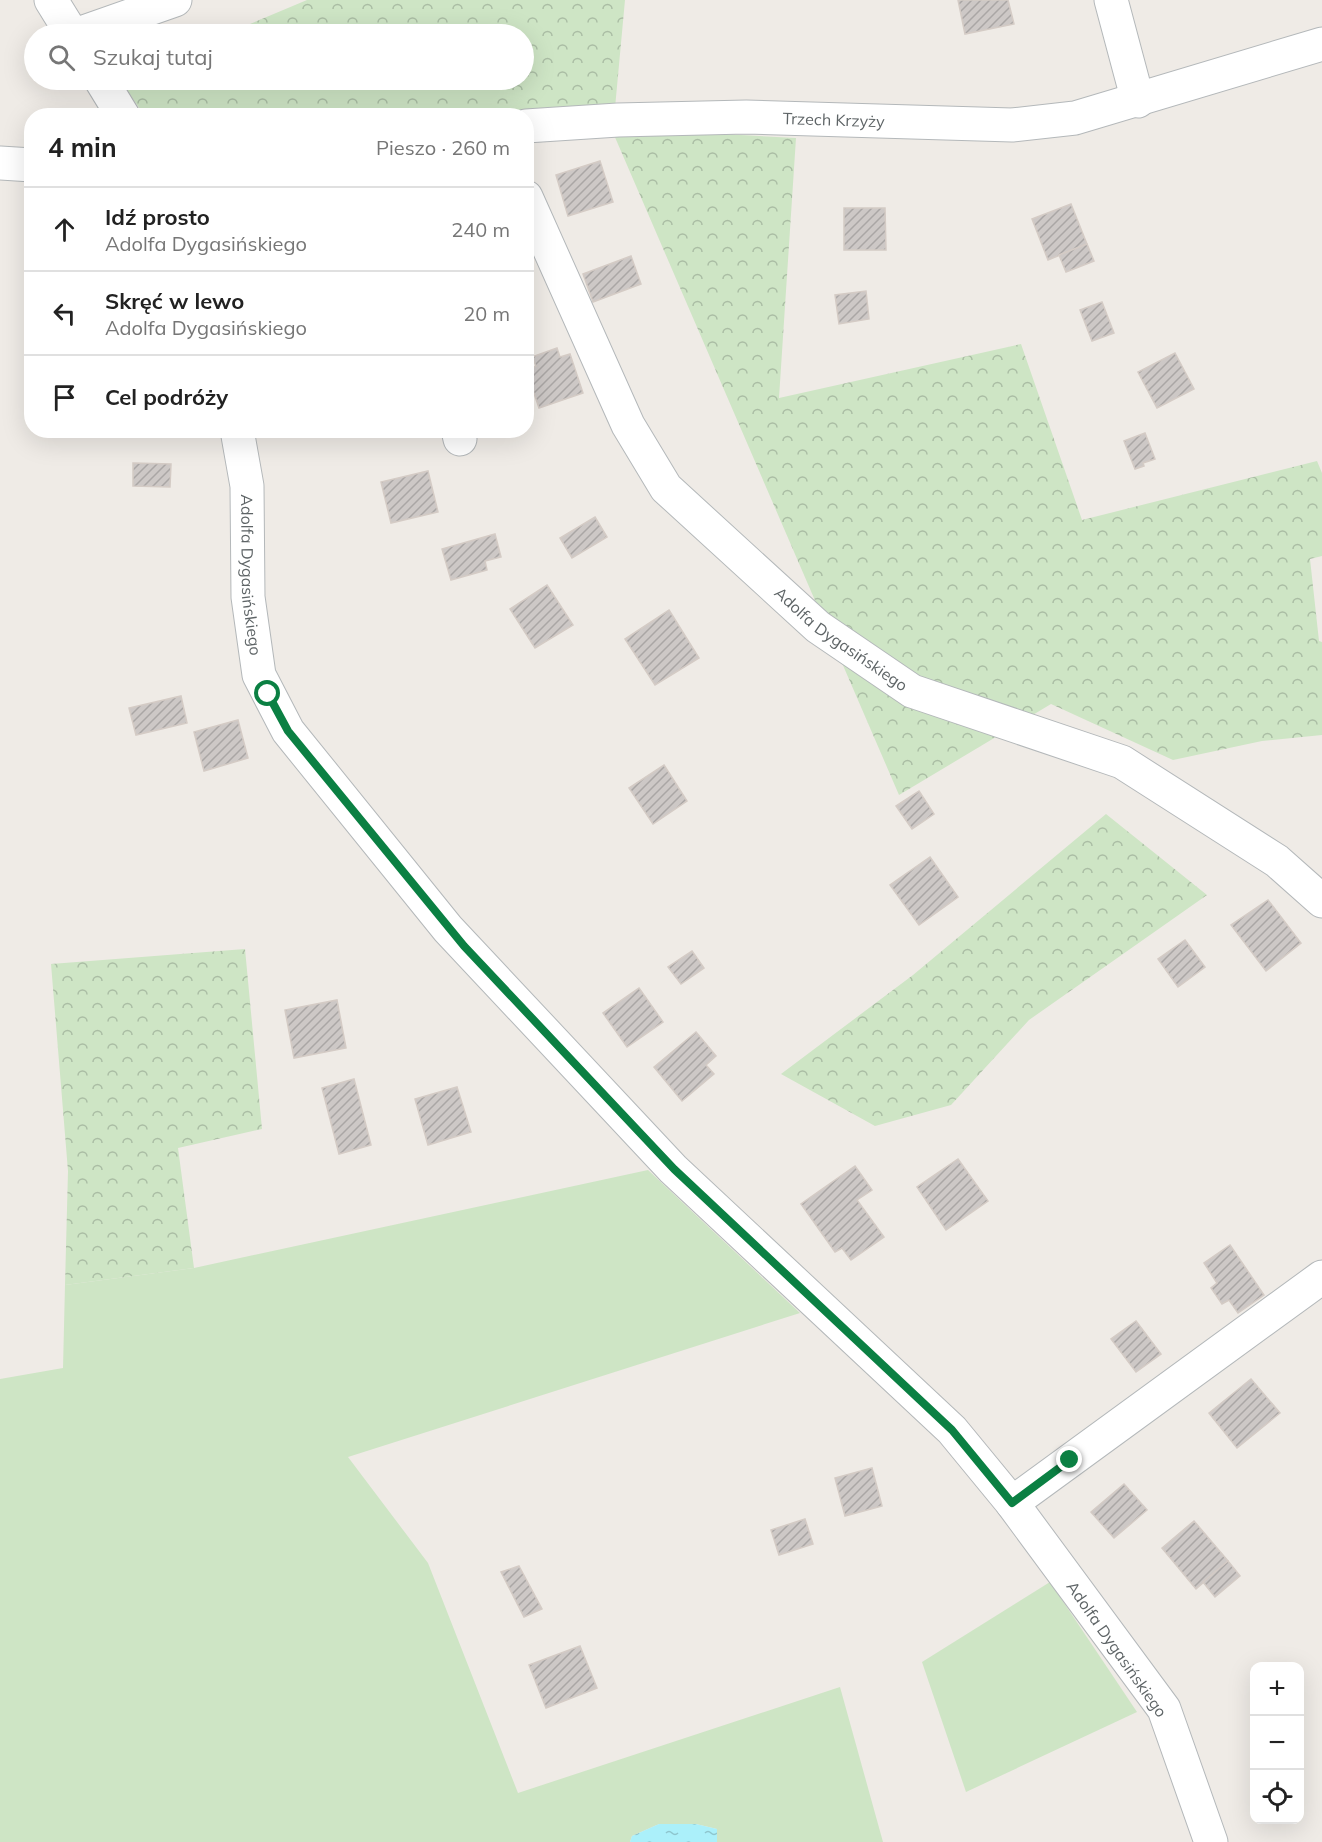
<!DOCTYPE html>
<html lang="pl">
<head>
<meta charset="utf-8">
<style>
	:root { --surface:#fff; --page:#f2f2f2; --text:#222; --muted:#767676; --line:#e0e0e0 }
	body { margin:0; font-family:Mulish,sans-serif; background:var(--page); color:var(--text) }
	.controls { position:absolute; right:18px; bottom:18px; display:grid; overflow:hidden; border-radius:12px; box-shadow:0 6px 24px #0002 }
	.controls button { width:54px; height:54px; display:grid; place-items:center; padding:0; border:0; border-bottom:2px solid var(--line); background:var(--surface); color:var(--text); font:30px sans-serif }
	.stop { position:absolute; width:18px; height:18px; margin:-14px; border:4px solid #0b8043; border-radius:50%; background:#fff }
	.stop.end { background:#0b8043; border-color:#fff; box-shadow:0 2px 6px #0008 }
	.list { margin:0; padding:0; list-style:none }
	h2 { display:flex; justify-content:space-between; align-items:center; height:78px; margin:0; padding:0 24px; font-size:26px }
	h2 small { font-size:20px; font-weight:400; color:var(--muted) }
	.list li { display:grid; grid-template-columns:39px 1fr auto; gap:18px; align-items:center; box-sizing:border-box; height:84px; padding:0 24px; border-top:2px solid var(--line) }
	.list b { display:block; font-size:22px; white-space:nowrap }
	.list p { margin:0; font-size:20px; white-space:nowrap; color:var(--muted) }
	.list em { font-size:20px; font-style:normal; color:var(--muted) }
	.icon { flex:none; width:33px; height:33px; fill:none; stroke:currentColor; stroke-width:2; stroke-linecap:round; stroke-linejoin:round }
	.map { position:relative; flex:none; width:1322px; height:1842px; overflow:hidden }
	.search { position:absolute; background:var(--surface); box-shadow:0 6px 24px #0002; left:24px; top:24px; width:510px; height:66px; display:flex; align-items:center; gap:15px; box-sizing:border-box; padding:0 21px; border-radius:33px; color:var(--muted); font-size:22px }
	.panel { position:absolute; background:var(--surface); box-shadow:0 6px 24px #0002; left:24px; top:108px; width:510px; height:330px; border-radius:24px }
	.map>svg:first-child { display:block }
	.grass { fill:#cee5c5 }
	.forest { fill:url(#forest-crowns) }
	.water { fill:url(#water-ripples) }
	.building { fill:url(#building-hatch); stroke:#d4cbc5; stroke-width:1.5 }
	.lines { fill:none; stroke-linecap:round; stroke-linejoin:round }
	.minor-casing { stroke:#b4b8ba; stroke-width:35 }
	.minor { stroke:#fff; stroke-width:33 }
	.route { stroke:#0b8043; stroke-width:8 }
	.labels { text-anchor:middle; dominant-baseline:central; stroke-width:4.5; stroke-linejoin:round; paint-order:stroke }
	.street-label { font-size:16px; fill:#5e6466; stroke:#fff }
</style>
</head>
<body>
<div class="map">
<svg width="1322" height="1842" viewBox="0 0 1322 1842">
	<defs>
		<pattern id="forest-crowns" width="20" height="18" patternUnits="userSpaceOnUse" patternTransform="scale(1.5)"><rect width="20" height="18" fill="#cee5c5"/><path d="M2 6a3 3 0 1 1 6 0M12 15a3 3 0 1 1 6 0" fill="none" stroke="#aabda4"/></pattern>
		<pattern id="water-ripples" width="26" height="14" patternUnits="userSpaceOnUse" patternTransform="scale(1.5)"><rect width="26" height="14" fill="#abf0fa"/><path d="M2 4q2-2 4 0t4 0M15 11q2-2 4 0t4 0" fill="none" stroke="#8ec6ce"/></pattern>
		<pattern id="building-hatch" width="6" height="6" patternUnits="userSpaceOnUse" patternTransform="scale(1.5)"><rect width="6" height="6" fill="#cdc8c6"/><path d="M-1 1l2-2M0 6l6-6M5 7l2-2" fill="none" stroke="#aaa6a5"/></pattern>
	</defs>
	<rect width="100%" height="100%" fill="#efebe6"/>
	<g class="grass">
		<path d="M648,1170L800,1313L348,1457L428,1563L518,1793L840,1687L883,1842H717V1829L696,1824H659L632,1836L630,1842H0V1379L63,1368L65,1285L194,1268Z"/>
		<path d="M1050,1582L1137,1712L966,1792L922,1662Z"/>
	</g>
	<g class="forest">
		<path d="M307,0H625L615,108L526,116L144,115L120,80H524V34H226Z"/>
		<path d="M611,128L796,138L779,398L1021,344L1082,520L1317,461L1322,473V556L1310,559L1319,641L1322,642V735L1262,741L1173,760L1051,704L899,795Z"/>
		<path d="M1106,814L1207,895L1029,1020L951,1105L875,1126L781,1074L913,975Z"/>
		<path d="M245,949L262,1129L178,1148L194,1268L65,1285L68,1171L51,964Z"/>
	</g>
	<path class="water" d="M659,1824H696L717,1829V1842H630L632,1836Z"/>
	<g class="building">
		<path d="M958,0H1008L1014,24L965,34Z"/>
		<path d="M600,161L613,202L568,216L556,175Z"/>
		<path d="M1071,204L1087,244L1048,260L1032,219Z"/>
		<path d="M844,208H885L886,250H844Z"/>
		<path d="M1087,244L1094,261L1066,272L1059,255Z"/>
		<path d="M631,256L641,284L593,302L583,274Z"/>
		<path d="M866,291L869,319L839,324L835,295Z"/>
		<path d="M1102,302L1114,333L1092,341L1080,310Z"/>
		<path d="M557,348L560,357L570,354L583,393L539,408L526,370L536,366L532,357Z"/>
		<path d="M1175,353L1194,389L1157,408L1138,372Z"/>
		<path d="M140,430H192V435L140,434Z"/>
		<path d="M1145,433L1155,459L1143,463L1144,466L1135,469L1124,441Z"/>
		<path d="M133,463L171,464L170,487L133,486Z"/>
		<path d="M428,471L438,512L391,523L381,482Z"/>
		<path d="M595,517L607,537L572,558L560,538Z"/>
		<path d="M495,534L501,557L485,561L487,570L451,580L442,549Z"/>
		<path d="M547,585L573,625L535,648L510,609Z"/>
		<path d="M669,610L699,658L655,685L625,639Z"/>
		<path d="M181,696L187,723L136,735L129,708Z"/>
		<path d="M238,720L248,758L204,771L194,732Z"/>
		<path d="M664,765L687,801L653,824L629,788Z"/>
		<path d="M919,791L934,814L912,829L896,806Z"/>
		<path d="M930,857L958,897L919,925L890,885Z"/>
		<path d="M1268,900L1301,943L1266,971L1231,925Z"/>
		<path d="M1185,940L1205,967L1178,987L1158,959Z"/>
		<path d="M692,951L704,968L681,984L668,967Z"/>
		<path d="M639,988L663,1022L627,1047L603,1013Z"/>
		<path d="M337,1000L346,1048L294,1058L285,1010Z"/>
		<path d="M696,1032L716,1056L706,1065L714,1074L682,1101L654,1067Z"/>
		<path d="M354,1079L371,1145L339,1154L322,1088Z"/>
		<path d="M457,1087L471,1132L428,1145L415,1099Z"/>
		<path d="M958,1159L988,1201L946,1230L917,1187Z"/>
		<path d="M855,1166L872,1190L857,1200L884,1237L851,1260L842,1248L835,1252L801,1204Z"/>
		<path d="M1230,1245L1264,1295L1238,1313L1229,1300L1222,1304L1211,1288L1217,1283L1204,1263Z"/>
		<path d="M1136,1321L1161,1354L1136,1372L1111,1339Z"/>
		<path d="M1251,1379L1280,1413L1237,1448L1209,1413Z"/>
		<path d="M872,1468L882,1506L845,1516L835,1478Z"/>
		<path d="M1124,1484L1147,1510L1114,1538L1091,1512Z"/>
		<path d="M805,1519L813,1544L779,1555L771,1530Z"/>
		<path d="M1194,1521L1228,1561L1196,1589L1162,1548Z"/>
		<path d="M1228,1561L1240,1576L1215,1597L1203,1582Z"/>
		<path d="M519,1566L542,1609L524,1617L501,1572Z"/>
		<path d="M580,1646L597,1688L546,1708L529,1665Z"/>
	</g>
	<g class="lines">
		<g class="minor-casing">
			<g id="minor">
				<path d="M51,0L72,34"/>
				<path d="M1111,0L1138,101"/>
				<path d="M78,34L175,0"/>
				<path d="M101,80L123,116"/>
				<path id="s1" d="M526,126L618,120L746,117L1012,125L1075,118L1322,44"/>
				<path d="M0,163L32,165"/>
				<path id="s2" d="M526,197L628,425L666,488L818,627L912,691L1122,762L1277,861L1322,901"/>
				<path id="s3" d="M237,430L247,486L248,597L259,675L288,731L448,929L673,1169L952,1430L1012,1503"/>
				<path d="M458,430L460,439"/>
				<path d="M1211,1842L1164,1709L1012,1503L1322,1277"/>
			</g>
		</g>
		<use href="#minor" class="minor"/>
	</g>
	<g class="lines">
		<path class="route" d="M268,694L288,731L464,946L674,1169L952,1430L1012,1503L1070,1460"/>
	</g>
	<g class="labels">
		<g class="street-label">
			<text stroke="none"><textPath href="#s1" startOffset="308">Trzech Krzyży</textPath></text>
			<text stroke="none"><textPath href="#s3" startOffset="146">Adolfa Dygasińskiego</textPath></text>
			<text stroke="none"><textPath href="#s2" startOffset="555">Adolfa Dygasińskiego</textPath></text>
			<text transform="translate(1117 1649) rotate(55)">Adolfa Dygasińskiego</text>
		</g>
	</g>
</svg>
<div class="controls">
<button>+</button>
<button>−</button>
<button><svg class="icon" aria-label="locate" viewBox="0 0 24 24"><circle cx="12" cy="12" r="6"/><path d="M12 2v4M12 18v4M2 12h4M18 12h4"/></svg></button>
</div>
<div class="stop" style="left:268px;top:694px"></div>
<div class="stop end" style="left:1070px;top:1460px"></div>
<div class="search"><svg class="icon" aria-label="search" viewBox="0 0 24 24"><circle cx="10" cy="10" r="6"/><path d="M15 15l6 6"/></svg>Szukaj tutaj</div>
<section class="panel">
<h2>4 min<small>Pieszo · 260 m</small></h2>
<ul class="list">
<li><svg class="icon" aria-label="ahead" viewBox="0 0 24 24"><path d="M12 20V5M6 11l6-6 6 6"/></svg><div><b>Idź prosto</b><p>Adolfa Dygasińskiego</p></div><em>240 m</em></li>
<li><svg class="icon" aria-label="left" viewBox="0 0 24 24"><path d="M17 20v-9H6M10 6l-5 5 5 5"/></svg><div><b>Skręć w lewo</b><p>Adolfa Dygasińskiego</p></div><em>20 m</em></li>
<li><svg class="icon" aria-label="arrive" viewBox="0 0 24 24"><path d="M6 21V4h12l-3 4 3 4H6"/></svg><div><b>Cel podróży</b></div></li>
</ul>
</section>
</div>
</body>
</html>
